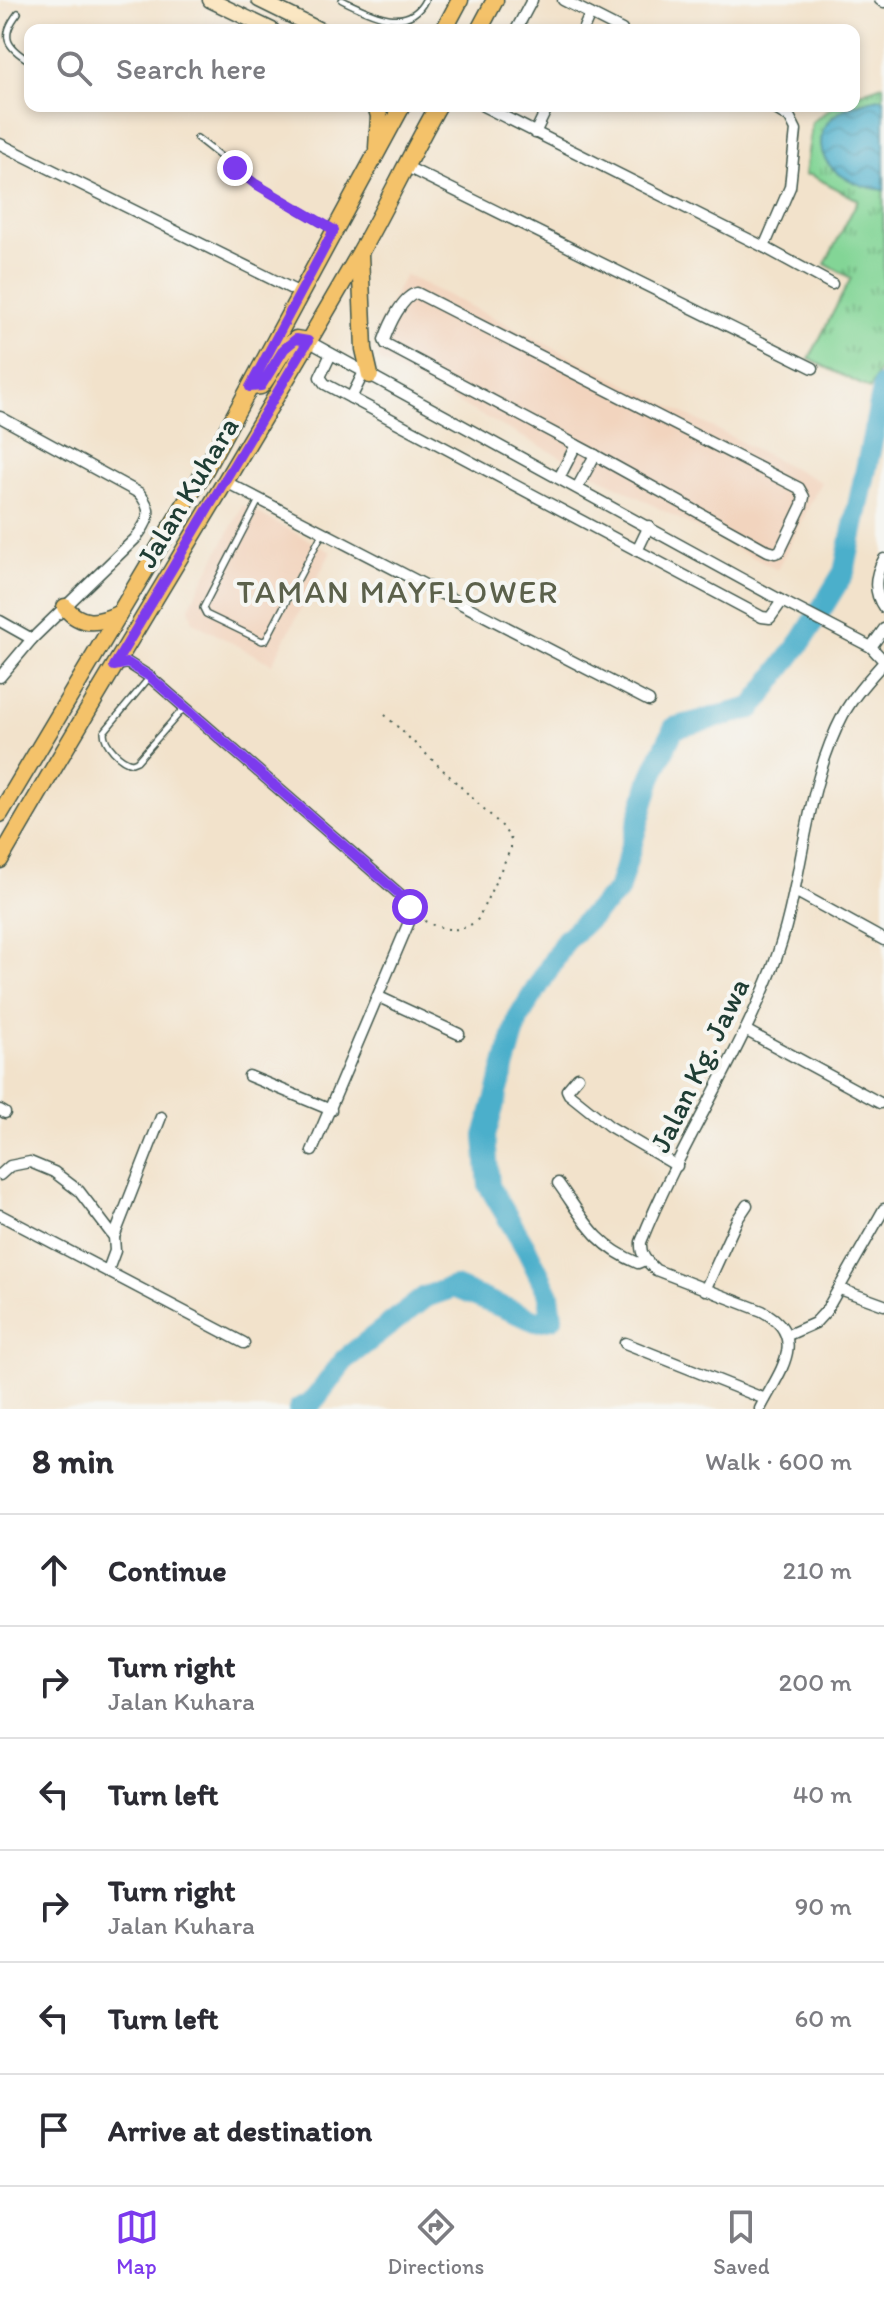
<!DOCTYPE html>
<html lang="en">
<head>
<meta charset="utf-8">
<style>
	:root { --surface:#fff; --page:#f7f7f7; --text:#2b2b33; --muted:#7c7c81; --line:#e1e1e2; --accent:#7c3aed }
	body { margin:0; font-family:Itim,sans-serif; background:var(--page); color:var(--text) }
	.stop { position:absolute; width:24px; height:24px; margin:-18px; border:6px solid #7c3aed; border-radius:50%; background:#fff }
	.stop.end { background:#7c3aed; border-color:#fff; box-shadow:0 2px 8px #0008 }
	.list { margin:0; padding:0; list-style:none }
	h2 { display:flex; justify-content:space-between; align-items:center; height:104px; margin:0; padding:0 32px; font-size:34px }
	h2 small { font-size:26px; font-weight:400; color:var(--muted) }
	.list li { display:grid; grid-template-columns:52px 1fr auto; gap:24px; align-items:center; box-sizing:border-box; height:112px; padding:0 32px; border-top:2px solid var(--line) }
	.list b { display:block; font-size:30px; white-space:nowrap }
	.list p { margin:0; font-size:26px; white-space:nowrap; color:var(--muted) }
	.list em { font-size:26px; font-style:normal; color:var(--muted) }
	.icon { flex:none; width:44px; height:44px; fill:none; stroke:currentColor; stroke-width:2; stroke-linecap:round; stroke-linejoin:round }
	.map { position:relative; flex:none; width:884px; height:1409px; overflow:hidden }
	.search { position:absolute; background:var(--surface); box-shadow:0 4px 12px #0003; left:24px; right:24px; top:24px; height:88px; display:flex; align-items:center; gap:20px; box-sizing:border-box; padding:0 28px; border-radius:16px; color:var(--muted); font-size:30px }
	.sheet { height:776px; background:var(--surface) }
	nav { display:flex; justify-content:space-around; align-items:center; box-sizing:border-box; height:112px; border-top:2px solid var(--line); background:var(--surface); font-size:22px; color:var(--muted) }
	nav a { display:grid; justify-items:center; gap:4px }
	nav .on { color:var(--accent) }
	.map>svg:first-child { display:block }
	.built { fill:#f2d4be }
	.grass { fill:url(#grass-tufts); stroke:#518965; stroke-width:2 }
	.water { fill:url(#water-waves); stroke:#367680; stroke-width:2 }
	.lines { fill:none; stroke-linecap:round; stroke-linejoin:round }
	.river { stroke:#4cafcb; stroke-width:22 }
	.lane-casing { stroke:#3f564b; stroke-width:8 }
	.street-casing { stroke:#3f564b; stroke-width:13 }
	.secondary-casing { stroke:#3f564b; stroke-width:17 }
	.primary-casing { stroke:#3f564b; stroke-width:19 }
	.path { stroke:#3f564b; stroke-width:2; stroke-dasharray:2 6; stroke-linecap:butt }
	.lane { stroke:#fff; stroke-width:5 }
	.street { stroke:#fff; stroke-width:10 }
	.secondary { stroke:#fbe7c3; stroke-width:14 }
	.primary { stroke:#f4c26a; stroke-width:16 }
	.route { stroke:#7c3aed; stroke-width:10 }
	.labels { text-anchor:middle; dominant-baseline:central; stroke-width:8; stroke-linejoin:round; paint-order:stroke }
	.street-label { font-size:30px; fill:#1f3d34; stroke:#f6f6f2 }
	.neighbourhood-label { font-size:32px; letter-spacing:2px; fill:#5c614b; stroke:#f6f6f2 }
</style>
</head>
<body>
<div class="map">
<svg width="884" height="1409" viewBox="0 0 884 1409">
	<defs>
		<pattern id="grass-tufts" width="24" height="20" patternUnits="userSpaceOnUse" patternTransform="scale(2)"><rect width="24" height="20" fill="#83d596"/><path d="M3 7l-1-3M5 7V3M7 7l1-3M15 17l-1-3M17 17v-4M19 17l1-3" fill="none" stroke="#6bae7b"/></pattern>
		<pattern id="water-waves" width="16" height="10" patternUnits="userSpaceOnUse" patternTransform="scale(2)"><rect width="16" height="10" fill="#4cafcb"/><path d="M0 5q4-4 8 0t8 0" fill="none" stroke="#3f90a6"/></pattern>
	</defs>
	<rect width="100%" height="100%" fill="#f6f6f2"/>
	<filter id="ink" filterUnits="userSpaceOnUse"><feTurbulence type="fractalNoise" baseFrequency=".0125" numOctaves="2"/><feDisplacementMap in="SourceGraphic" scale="16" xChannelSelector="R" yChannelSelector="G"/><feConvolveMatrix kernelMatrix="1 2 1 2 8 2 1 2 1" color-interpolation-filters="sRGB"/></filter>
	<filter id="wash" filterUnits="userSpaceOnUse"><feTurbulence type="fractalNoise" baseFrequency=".006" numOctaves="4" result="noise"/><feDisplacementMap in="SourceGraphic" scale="32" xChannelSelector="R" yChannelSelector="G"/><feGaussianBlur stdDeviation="1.8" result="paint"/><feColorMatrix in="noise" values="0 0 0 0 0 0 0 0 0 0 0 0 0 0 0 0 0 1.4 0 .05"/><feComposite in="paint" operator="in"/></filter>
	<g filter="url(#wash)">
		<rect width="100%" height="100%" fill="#f2e2cb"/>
		<g class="built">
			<path d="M405,275L478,310L821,482L777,570L380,362L375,332Z"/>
			<path d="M243,505L331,552L272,664L193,622L189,607Z"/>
		</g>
		<path class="grass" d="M883,85L884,361L870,389L809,359L851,278L825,264L858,200L811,175H805L812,122L834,106H854V95Z"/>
		<path class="water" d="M879,98L884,99V190C860,188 823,173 821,145C821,139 821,131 825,126C838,107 859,103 879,98Z"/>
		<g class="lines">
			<path class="river" d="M299,1409L311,1403L318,1395L345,1359L425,1297L454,1287L536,1321L552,1318L549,1295L527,1250L489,1186L485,1136L518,1019L566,940L618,891L651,778L674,728L752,708L803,639L844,572L884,385"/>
		</g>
	</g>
	<g filter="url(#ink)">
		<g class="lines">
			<g class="lane-casing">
				<g id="lane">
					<path d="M342,0C367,12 408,35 425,0"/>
					<path d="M18,13C0,36 6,47 30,61"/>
					<path d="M197,138L254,183L332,229"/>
					<path d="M259,500L203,608L206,614L262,641L266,640L323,532"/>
					<path d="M149,678L104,732C104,744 120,761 132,763L137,761L184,708"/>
				</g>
			</g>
			<g class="street-casing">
				<g id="street">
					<path d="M563,0L622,30"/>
					<path d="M880,0L884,2"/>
					<path d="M516,30L532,0"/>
					<path d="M583,30L590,14"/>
					<path d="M483,106L764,247L832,284"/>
					<path d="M535,133L548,106"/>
					<path d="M0,144L300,293"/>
					<path d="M405,166L813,368"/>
					<path d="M764,247L790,187L796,130L790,118L771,106"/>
					<path d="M417,293L799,488L804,497L802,505L780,551L775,553L768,551L595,455L386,344L384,340C389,326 402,296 417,293Z"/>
					<path d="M308,341L782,601L871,647L884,661"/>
					<path d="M331,354L320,377L325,384L762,617L770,618L782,601"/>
					<path d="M351,398L364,372"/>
					<path d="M0,417L139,493C155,512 148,521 135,539L32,639L0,677"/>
					<path d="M559,478L576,445"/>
					<path d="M226,482L649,701"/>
					<path d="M577,488L595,455"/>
					<path d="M637,551L649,526"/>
					<path d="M884,559C874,576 873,592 884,608"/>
					<path d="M0,621L32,639"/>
					<path d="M871,647L884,629"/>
					<path d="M116,665L128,663L150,677L405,899L410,907L409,922L312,1151"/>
					<path d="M795,891L884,940"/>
					<path d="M379,997L459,1034"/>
					<path d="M747,1031L880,1103"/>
					<path d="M249,1076L331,1110"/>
					<path d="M578,1077L567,1090L569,1094L609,1126L677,1166"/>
					<path d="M0,1110L5,1113"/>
					<path d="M0,1175L10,1166L30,1162L54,1172L79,1191L114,1237L115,1251L108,1270"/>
					<path d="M558,1183C584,1219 594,1245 638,1263L645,1260"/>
					<path d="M0,1215L244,1343"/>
					<path d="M114,1237L161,1117"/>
					<path d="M840,1289L884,1305"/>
					<path d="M705,1290L737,1220L747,1205"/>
					<path d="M788,1335L815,1323L826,1311L884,1209"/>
					<path d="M625,1343L765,1399"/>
					<path d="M760,1409C778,1373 811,1337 762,1311L656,1270C646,1261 640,1255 641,1242C679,1147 736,1062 773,967C804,886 802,793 843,715C854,695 869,679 884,662"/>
				</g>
			</g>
			<g class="secondary-casing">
				<g id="secondary">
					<path d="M210,0L272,30"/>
					<path d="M259,0L320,30"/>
				</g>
			</g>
			<g class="primary-casing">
				<g id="primary">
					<path d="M444,30L460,0"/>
					<path d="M479,30L495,0"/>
					<path d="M376,106L379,116L377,148"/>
					<path d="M360,254L364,349L370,375"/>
					<path d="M252,387L261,386C275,369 278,353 296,339L308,341"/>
					<path d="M65,607C80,626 98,624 118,614"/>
					<path d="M0,814L205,470L402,106"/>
					<path d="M0,860C117,657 242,459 358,256C386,207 410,155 438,106"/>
				</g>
			</g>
			<path class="path" d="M385,715L503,827L511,840V848L478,919C462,935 441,930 423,920"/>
			<use href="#lane" class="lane"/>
			<use href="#street" class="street"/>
			<use href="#secondary" class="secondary"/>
			<use href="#primary" class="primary"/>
		</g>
	</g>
	<g class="lines" filter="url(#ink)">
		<path class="route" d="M235,168L254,183L334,230L250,387L261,386L284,349L296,339L308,341L114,666L128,663L150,677L405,899L410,907"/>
	</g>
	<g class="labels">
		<g class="street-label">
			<text transform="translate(187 492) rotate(-59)">Jalan Kuhara</text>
			<text transform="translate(699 1065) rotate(-64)">Jalan Kg. Jawa</text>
		</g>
		<g class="neighbourhood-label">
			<text x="398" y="592">TAMAN MAYFLOWER</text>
		</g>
	</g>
</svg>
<div class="stop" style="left:410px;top:907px"></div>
<div class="stop end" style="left:235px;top:168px"></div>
<div class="search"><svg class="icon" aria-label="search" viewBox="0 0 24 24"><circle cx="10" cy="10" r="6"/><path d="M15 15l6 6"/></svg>Search here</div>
</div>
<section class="sheet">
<h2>8 min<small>Walk · 600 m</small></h2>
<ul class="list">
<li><svg class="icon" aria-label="ahead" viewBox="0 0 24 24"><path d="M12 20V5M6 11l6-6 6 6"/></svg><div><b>Continue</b></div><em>210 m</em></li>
<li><svg class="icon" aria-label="right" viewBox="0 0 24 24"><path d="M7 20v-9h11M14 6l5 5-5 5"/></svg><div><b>Turn right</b><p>Jalan Kuhara</p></div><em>200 m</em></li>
<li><svg class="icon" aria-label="left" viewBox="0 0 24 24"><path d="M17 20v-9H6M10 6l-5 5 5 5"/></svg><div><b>Turn left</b></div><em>40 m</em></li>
<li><svg class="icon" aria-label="right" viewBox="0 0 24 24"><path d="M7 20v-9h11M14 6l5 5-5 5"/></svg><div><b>Turn right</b><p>Jalan Kuhara</p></div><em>90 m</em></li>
<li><svg class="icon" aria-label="left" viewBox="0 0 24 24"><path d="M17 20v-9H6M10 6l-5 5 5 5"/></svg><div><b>Turn left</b></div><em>60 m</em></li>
<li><svg class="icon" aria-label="arrive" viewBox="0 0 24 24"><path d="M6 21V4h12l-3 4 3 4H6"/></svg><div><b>Arrive at destination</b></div></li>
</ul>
</section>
<nav>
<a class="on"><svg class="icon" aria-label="map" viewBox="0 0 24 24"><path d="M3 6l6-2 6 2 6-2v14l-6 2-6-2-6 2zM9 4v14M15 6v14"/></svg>Map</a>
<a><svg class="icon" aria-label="directions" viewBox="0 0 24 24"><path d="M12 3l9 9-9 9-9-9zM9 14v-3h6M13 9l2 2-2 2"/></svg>Directions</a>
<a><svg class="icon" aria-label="saved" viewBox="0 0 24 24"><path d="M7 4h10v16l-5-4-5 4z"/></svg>Saved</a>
</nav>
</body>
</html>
